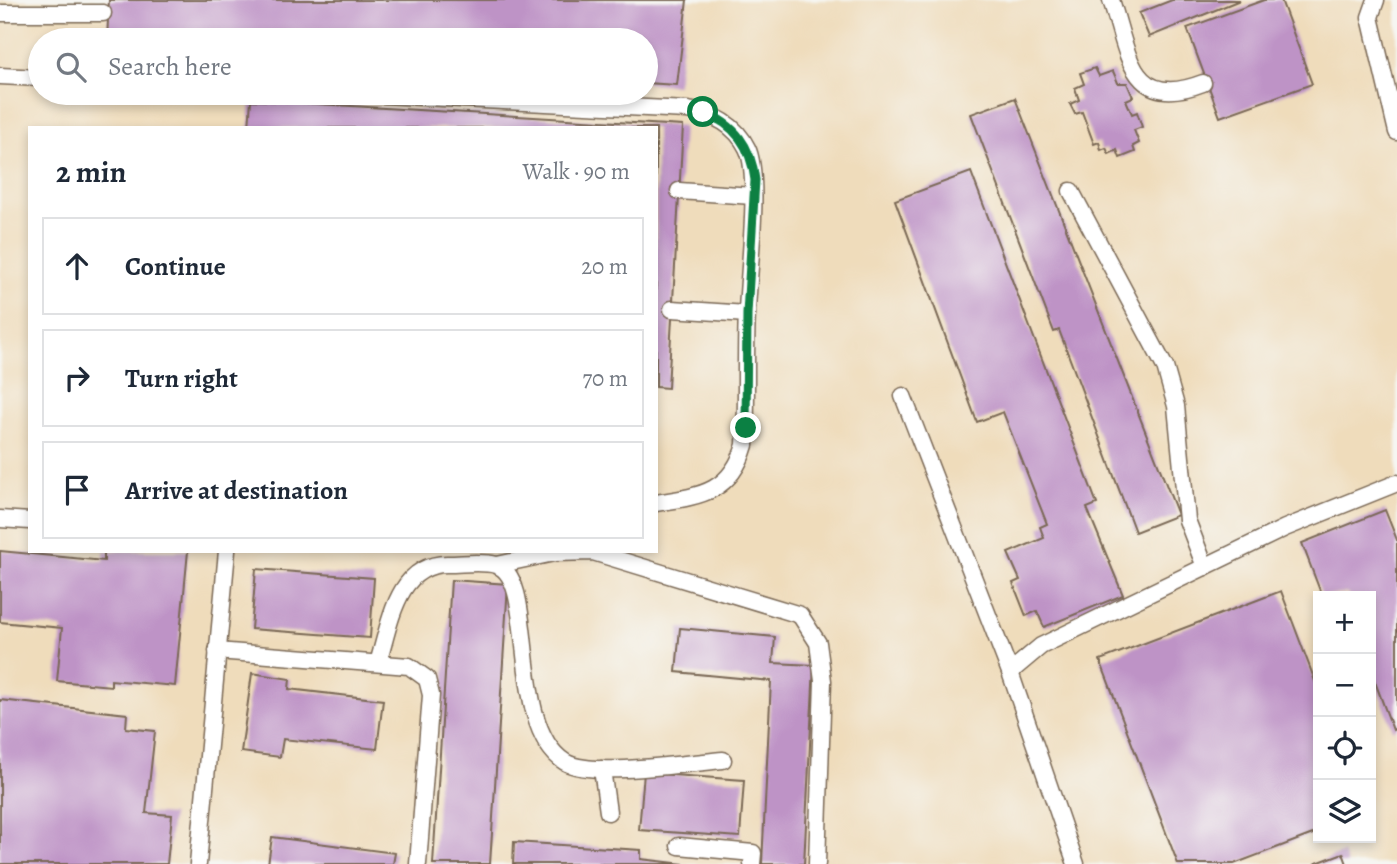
<!DOCTYPE html>
<html lang="en">
<head>
<meta charset="utf-8">
<style>
	:root { --surface:#fff; --page:#f2f2f3; --text:#1f2937; --muted:#747a83; --line:#e0e1e3 }
	body { margin:0; font-family:Alegreya,serif; background:var(--page); color:var(--text) }
	.controls { position:absolute; right:21px; bottom:21px; display:grid; overflow:hidden; border-radius:0px; box-shadow:0 4px 10px #0003 }
	.controls button { width:63px; height:63px; display:grid; place-items:center; padding:0; border:0; border-bottom:2px solid var(--line); background:var(--surface); color:var(--text); font:35px sans-serif }
	.stop { position:absolute; width:21px; height:21px; margin:-16px; border:5px solid #0b8043; border-radius:50%; background:#fff }
	.stop.end { background:#0b8043; border-color:#fff; box-shadow:0 2px 7px #0008 }
	.list { margin:0; padding:0; list-style:none }
	h2 { display:flex; justify-content:space-between; align-items:center; height:91px; margin:0; padding:0 28px; font-size:30px }
	h2 small { font-size:23px; font-weight:400; color:var(--muted) }
	.list li { display:grid; grid-template-columns:46px 1fr auto; gap:21px; align-items:center; box-sizing:border-box; height:98px; margin:0 14px 14px; padding:0 14px; border:2px solid var(--line); border-radius:0px }
	.list b { display:block; font-size:26px; white-space:nowrap }
	.list em { font-size:23px; font-style:normal; color:var(--muted) }
	.icon { flex:none; width:38px; height:38px; fill:none; stroke:currentColor; stroke-width:2; stroke-linecap:round; stroke-linejoin:round }
	.map { position:relative; flex:none; width:1397px; height:864px; overflow:hidden }
	.search { position:absolute; background:var(--surface); box-shadow:0 4px 10px #0003; left:28px; top:28px; width:630px; height:77px; display:flex; align-items:center; gap:18px; box-sizing:border-box; padding:0 24px; border-radius:38px; color:var(--muted); font-size:26px }
	.panel { position:absolute; background:var(--surface); box-shadow:0 4px 10px #0003; left:28px; top:126px; width:630px; height:427px; border-radius:0px }
	.map>svg:first-child { display:block }
	.building { fill:#be93c6 }
	.lines { fill:none; stroke-linecap:round; stroke-linejoin:round }
	.lane-casing { stroke:#7a6855; stroke-width:19 }
	.lane { stroke:#fff; stroke-width:16 }
	.route { stroke:#0b8043; stroke-width:9 }
</style>
</head>
<body>
<div class="map">
<svg width="1397" height="864" viewBox="0 0 1397 864">
	<rect width="100%" height="100%" fill="#f6f6f2"/>
	<filter id="ink" filterUnits="userSpaceOnUse"><feTurbulence type="fractalNoise" baseFrequency=".0143" numOctaves="2"/><feDisplacementMap in="SourceGraphic" scale="14" xChannelSelector="R" yChannelSelector="G"/><feConvolveMatrix kernelMatrix="1 2 1 2 8 2 1 2 1" color-interpolation-filters="sRGB"/></filter>
	<filter id="wash" filterUnits="userSpaceOnUse"><feTurbulence type="fractalNoise" baseFrequency=".00686" numOctaves="4" result="noise"/><feDisplacementMap in="SourceGraphic" scale="28" xChannelSelector="R" yChannelSelector="G"/><feGaussianBlur stdDeviation="1.57" result="paint"/><feColorMatrix in="noise" values="0 0 0 0 0 0 0 0 0 0 0 0 0 0 0 0 0 1.4 0 .05"/><feComposite in="paint" operator="in"/></filter>
	<g filter="url(#wash)">
		<rect width="100%" height="100%" fill="#efdcbb"/>
		<g id="blocks">
			<g class="building">
				<path d="M109,0H687L677,85L646,83V40H107Z"/>
				<path d="M1172,0H1240L1149,37L1139,13Z"/>
				<path d="M1264,0H1281L1312,84L1220,117L1187,28Z"/>
				<path d="M1095,68L1099,76L1113,71L1118,83H1127L1133,97L1126,100L1132,114L1137,112L1142,127L1134,130L1139,143L1133,146L1135,152L1120,158L1117,150L1109,154L1106,148L1101,150L1099,142L1094,144L1082,112L1075,114L1070,104L1079,100L1075,88L1084,84L1080,73Z"/>
				<path d="M1015,98L1178,515L1135,532L1059,330L1054,332L971,114Z"/>
				<path d="M251,100L683,126L668,388L656,387V128H249Z"/>
				<path d="M971,172L1097,504L1087,508L1123,595L1044,627L1037,611L1026,616L1013,583L1020,580L1008,553L1044,538L1040,527L1047,524L1003,412L977,422L895,200Z"/>
				<path d="M1385,510L1397,540V728L1393,730L1371,671V664L1375,662L1371,653V596H1349L1348,593L1322,596L1302,543Z"/>
				<path d="M0,551L104,561V551H188L175,686L111,680V686L57,681L62,628L0,622Z"/>
				<path d="M256,569L374,578L370,638L251,629Z"/>
				<path d="M451,580L508,584L490,864H433Z"/>
				<path d="M1281,591L1318,689V832L1234,864H1178L1100,660Z"/>
				<path d="M680,628L775,637L773,663L814,665L804,864H762L771,681L676,672Z"/>
				<path d="M252,673L290,679L289,689L383,700L377,749L283,739L280,757L241,752Z"/>
				<path d="M0,700L127,714L126,728L155,731L146,813L172,815L167,864H0Z"/>
				<path d="M644,773L744,780L740,837L639,830Z"/>
				<path d="M272,837L395,853L393,864H268Z"/>
				<path d="M514,842L641,850V859L684,864H513Z"/>
				<path d="M1343,853L1347,864H1314Z"/>
			</g>
		</g>
	</g>
	<g filter="url(#ink)">
		<use href="#blocks" fill-opacity="0" stroke="#7a6855" stroke-width="2"/>
		<g class="lines">
			<g class="lane-casing">
				<g id="lane">
					<path d="M1111,0C1129,54 1130,111 1203,83"/>
					<path d="M1376,0L1370,17L1397,132"/>
					<path d="M0,13H103"/>
					<path d="M0,76L40,78"/>
					<path d="M343,93L687,110C712,113 735,124 747,148C761,175 748,276 747,312C745,356 747,401 745,445C731,493 700,496 656,503"/>
					<path d="M679,191L753,196"/>
					<path d="M1071,191L1165,367L1176,406L1187,520L1205,567"/>
					<path d="M672,309L747,314"/>
					<path d="M903,396L1010,672L1076,864"/>
					<path d="M0,519L30,521"/>
					<path d="M497,565L554,553L593,552L800,615L818,643L823,681L817,864"/>
					<path d="M217,651L409,666L427,679L431,695L418,864"/>
					<path d="M378,663C390,624 397,563 448,564C463,564 483,561 496,565C539,577 507,725 565,762C591,778 690,763 723,760"/>
					<path d="M1010,672L1041,646L1285,528L1397,483"/>
					<path d="M602,769L608,812"/>
					<path d="M679,846L753,853L752,864"/>
					<path d="M198,864L227,551"/>
				</g>
			</g>
			<use href="#lane" class="lane"/>
		</g>
	</g>
	<g class="lines" filter="url(#ink)">
		<path class="route" d="M703,112C735,124 751,146 755,180L747,314L746,428"/>
	</g>
</svg>
<div class="controls">
<button>+</button>
<button>−</button>
<button><svg class="icon" aria-label="locate" viewBox="0 0 24 24"><circle cx="12" cy="12" r="6"/><path d="M12 2v4M12 18v4M2 12h4M18 12h4"/></svg></button>
<button><svg class="icon" aria-label="layers" viewBox="0 0 24 24"><path d="M12 4l9 5-9 5-9-5zM3 14l9 5 9-5"/></svg></button>
</div>
<div class="stop" style="left:703px;top:112px"></div>
<div class="stop end" style="left:746px;top:428px"></div>
<div class="search"><svg class="icon" aria-label="search" viewBox="0 0 24 24"><circle cx="10" cy="10" r="6"/><path d="M15 15l6 6"/></svg>Search here</div>
<section class="panel">
<h2>2 min<small>Walk · 90 m</small></h2>
<ul class="list">
<li><svg class="icon" aria-label="ahead" viewBox="0 0 24 24"><path d="M12 20V5M6 11l6-6 6 6"/></svg><div><b>Continue</b></div><em>20 m</em></li>
<li><svg class="icon" aria-label="right" viewBox="0 0 24 24"><path d="M7 20v-9h11M14 6l5 5-5 5"/></svg><div><b>Turn right</b></div><em>70 m</em></li>
<li><svg class="icon" aria-label="arrive" viewBox="0 0 24 24"><path d="M6 21V4h12l-3 4 3 4H6"/></svg><div><b>Arrive at destination</b></div></li>
</ul>
</section>
</div>
</body>
</html>
